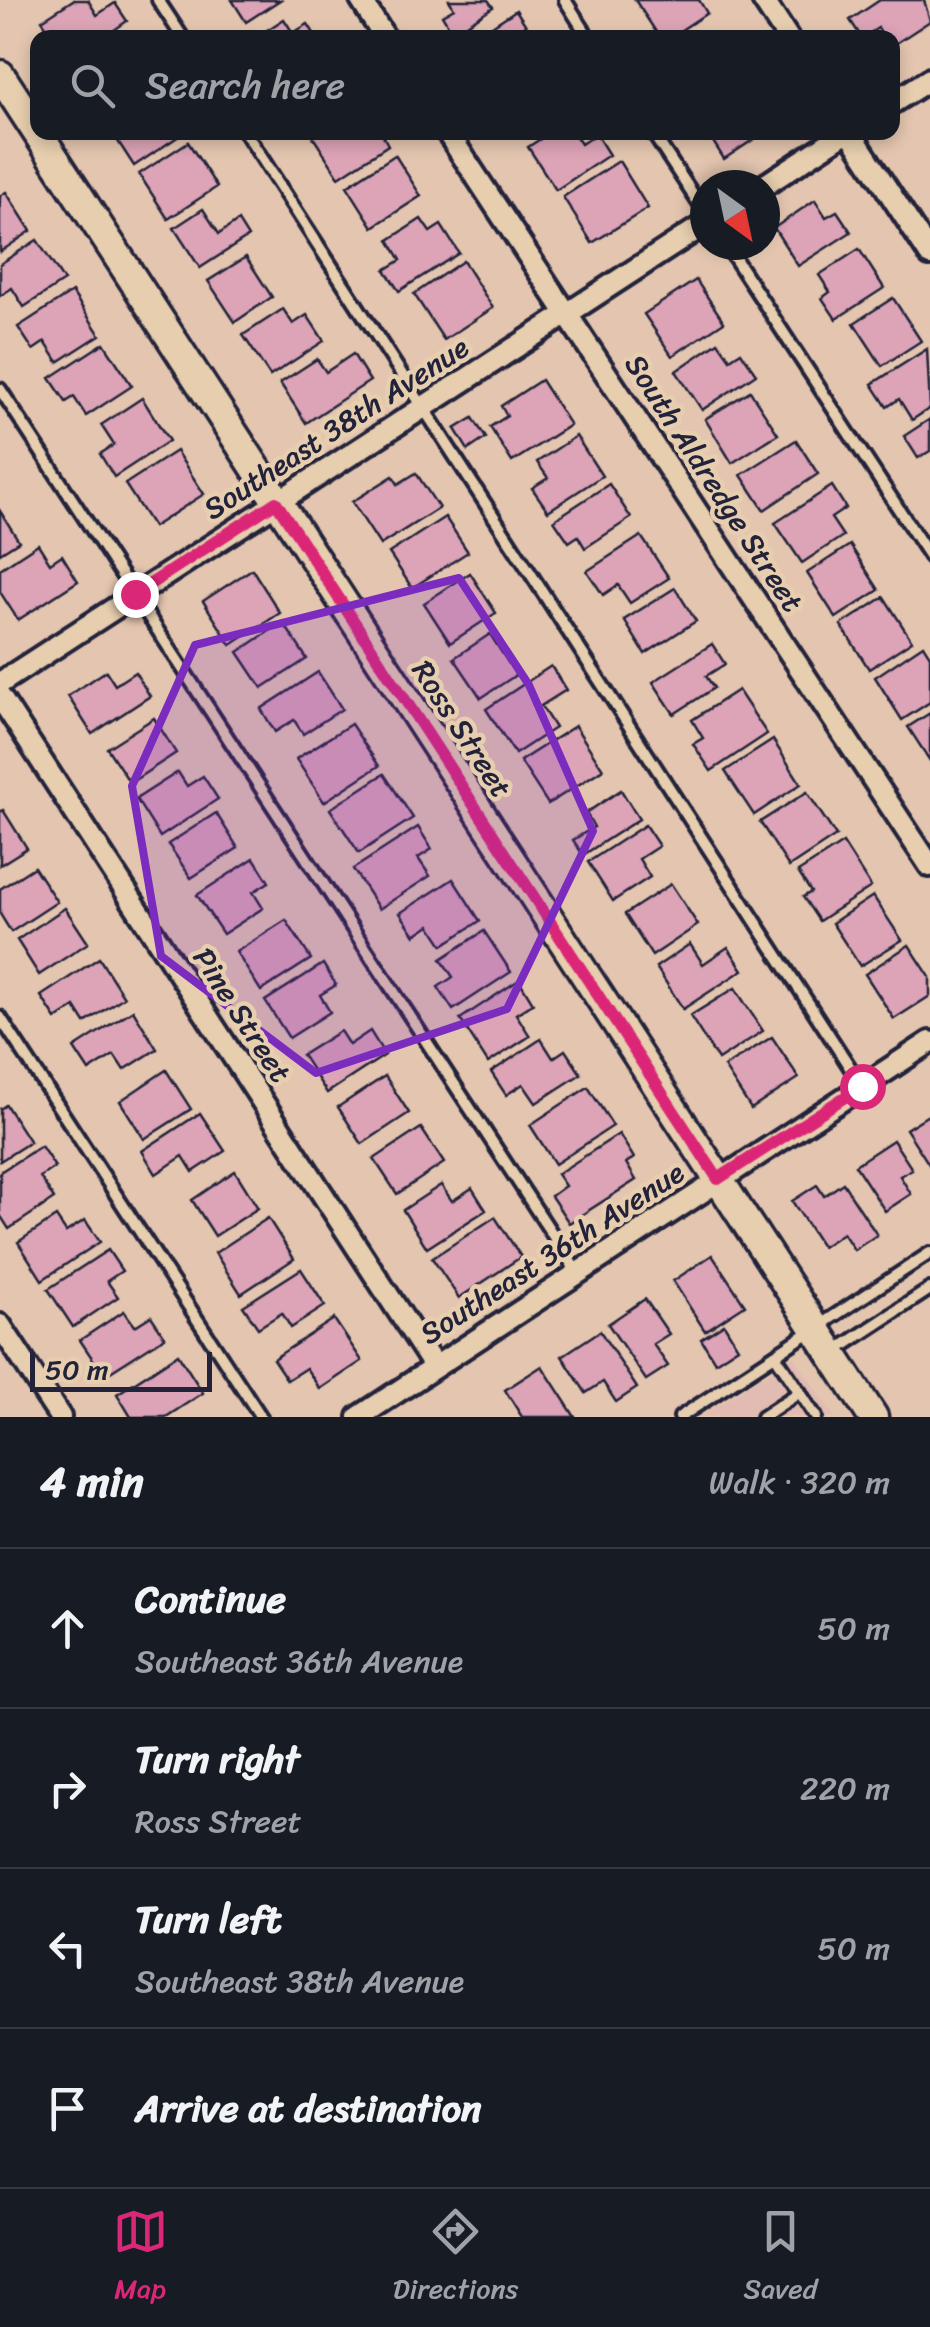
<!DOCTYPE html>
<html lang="en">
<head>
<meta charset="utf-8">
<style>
	:root { --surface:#171b24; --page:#242831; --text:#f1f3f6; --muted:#9ea1a6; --line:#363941; --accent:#db2777 }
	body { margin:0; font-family:Sriracha,sans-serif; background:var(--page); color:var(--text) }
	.compass { position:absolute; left:690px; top:170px; width:90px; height:90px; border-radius:50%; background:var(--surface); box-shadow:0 5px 15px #0003; rotate:147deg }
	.scale { position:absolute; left:30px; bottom:25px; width:182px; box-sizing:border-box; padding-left:10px; border:5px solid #22223b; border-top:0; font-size:28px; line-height:35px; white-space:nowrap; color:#22223b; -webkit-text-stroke:8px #e6ceae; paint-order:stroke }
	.stop { position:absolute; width:30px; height:30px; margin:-22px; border:8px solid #db2777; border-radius:50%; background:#fff }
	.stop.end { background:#db2777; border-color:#fff; box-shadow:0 2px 10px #0008 }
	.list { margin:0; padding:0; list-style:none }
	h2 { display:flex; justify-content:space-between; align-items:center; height:130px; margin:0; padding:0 40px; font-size:42px }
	h2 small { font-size:32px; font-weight:400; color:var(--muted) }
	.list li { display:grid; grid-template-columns:65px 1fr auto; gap:30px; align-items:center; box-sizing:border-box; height:160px; padding:0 40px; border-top:2px solid var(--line) }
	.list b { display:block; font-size:38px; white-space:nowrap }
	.list p { margin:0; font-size:32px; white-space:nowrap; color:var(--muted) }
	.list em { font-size:32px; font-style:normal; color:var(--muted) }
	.icon { flex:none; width:55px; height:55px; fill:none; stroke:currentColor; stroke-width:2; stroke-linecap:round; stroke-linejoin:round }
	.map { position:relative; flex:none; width:930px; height:1417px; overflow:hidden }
	.search { position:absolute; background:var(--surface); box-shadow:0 5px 15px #0003; left:30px; right:30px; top:30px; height:110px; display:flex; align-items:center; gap:25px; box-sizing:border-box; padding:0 35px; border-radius:20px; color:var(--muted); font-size:38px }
	.sheet { height:770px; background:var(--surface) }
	nav { display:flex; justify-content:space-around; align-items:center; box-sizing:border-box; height:140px; border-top:2px solid var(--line); background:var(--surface); font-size:28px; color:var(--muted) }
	nav a { display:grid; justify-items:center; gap:5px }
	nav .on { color:var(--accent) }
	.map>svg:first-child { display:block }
	.built { fill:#e2bcb2 }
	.building { fill:#dca4b6; stroke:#22223b; stroke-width:2.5 }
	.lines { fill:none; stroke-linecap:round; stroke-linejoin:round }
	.service-casing { stroke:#22223b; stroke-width:18 }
	.minor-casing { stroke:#22223b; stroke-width:28 }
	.tertiary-casing { stroke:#22223b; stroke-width:35 }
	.service { stroke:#e6ceae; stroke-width:10 }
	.minor { stroke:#e6ceae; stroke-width:20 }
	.tertiary { stroke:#e6ceae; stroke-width:28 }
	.route { stroke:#db2777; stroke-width:12 }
	.marked { fill:#7b2cbf; fill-opacity:0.2; stroke:#7b2cbf; stroke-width:8; stroke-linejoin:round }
	.labels { text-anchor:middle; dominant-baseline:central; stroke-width:9; stroke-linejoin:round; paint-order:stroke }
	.street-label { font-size:30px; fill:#22223b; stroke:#e6ceae }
</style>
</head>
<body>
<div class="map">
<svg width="930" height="1417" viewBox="0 0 930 1417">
	<rect width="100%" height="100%" fill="#e4c6b0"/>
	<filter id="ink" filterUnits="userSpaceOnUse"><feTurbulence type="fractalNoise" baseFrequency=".01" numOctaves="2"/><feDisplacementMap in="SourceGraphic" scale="20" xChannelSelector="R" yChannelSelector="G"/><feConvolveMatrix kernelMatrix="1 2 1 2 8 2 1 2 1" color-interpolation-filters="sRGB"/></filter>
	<g filter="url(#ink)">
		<path class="built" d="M794,1356L835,1417H700Z"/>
		<g class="building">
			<path d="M73,0H88L97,15L115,3L127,21L103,38H54L42,20Z"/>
			<path d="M232,0H280L246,22Z"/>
			<path d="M449,0H488L493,7L453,33L442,15L454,8Z"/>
			<path d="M635,0H699L707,13L669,38H660Z"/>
			<path d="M880,0H924L930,21L892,46V38H884L878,28L862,38L850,20Z"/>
			<path d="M516,10L534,38H474Z"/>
			<path d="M284,19L293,33L308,24L317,38H255Z"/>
			<path d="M112,132H185L134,166Z"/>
			<path d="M319,132H381L388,145L339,177L313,137Z"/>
			<path d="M551,132H573L581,144L596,134L609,155L556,190L528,147Z"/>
			<path d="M707,132H765L724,159Z"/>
			<path d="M188,142L217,187L168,219L139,174Z"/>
			<path d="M395,155L421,196L373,227L347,186Z"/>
			<path d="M619,161L648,208L592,243L563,197Z"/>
			<path d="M6,192L31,231L0,252V196Z"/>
			<path d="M815,200L826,217L837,211L851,232L798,266L774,228Z"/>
			<path d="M203,209L219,234L238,221L248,237L200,268L174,228Z"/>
			<path d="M421,219L430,232L441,225L459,253L399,291L385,270L401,260L389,240Z"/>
			<path d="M37,240L64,281L24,307L12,288L0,296V264Z"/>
			<path d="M859,249L884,288L836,319L822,298L830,292L819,275Z"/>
			<path d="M246,257L272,297L235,322L208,281Z"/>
			<path d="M463,261L493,308L444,340L414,294Z"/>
			<path d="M696,280L724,322L672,356L644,314Z"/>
			<path d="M72,292L100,335L58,362L45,342L33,350L18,327Z"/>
			<path d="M893,298L921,341L882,366L854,323Z"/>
			<path d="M283,309L293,324L307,315L324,341L270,376L243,335Z"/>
			<path d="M718,342L730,359L741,352L756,374L702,410L676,371Z"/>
			<path d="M104,343L132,386L86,416L74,397L66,402L50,378Z"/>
			<path d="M927,349L930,408L912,420L899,399L887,407L872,384Z"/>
			<path d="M353,354L370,381L306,423L280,383L317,359L326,372Z"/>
			<path d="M541,380L570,425L512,462L490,427L507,416L501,406Z"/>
			<path d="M750,391L778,434L732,463L705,419Z"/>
			<path d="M142,398L169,441L114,477L100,454L114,445L101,425Z"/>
			<path d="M473,418L486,438L468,450L455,429Z"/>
			<path d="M930,419V451L918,458L904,436Z"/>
			<path d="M576,436L602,476L548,511L532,488L548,478L537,462Z"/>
			<path d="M796,440L818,474L764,510L741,475Z"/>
			<path d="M176,451L204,494L153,527L125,484Z"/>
			<path d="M416,473L439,508L380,545L352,502L393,476L398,484Z"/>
			<path d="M609,484L631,518L585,548L578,536L569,542L554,520Z"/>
			<path d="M832,486L846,508L831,518L843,536L802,563L775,523Z"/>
			<path d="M0,511L19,541L0,553Z"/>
			<path d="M445,517L468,552L412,588L389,553Z"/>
			<path d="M641,536L669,578L630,603L618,585L603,595L587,571Z"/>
			<path d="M38,544L50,563L62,555L78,581L18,620L0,592V569Z"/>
			<path d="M850,545L879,590L836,618L807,573Z"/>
			<path d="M252,569L280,613L231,645L203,601Z"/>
			<path d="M470,573L496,613L450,643L424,603Z"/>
			<path d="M675,588L696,621L645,654L624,620Z"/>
			<path d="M884,597L912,641L869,669L841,625Z"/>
			<path d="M283,622L307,659L262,688L238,652Z"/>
			<path d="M490,634L516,675L481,698L454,658Z"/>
			<path d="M712,644L725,664L706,676L714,688L674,714L653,682Z"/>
			<path d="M923,645L930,656V702L902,720L875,677Z"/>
			<path d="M551,666L566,690L541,706L555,728L515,754L486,709Z"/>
			<path d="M106,671L115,685L135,672L150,696L92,734L68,696Z"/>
			<path d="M318,672L342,709L303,734L294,720L275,732L261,709Z"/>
			<path d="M738,690L767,734L711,771L693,744L703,738L692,720Z"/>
			<path d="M930,713V761L908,727Z"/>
			<path d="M154,718L176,753L130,783L107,748Z"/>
			<path d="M351,724L379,766L324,802L296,759Z"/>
			<path d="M575,726L603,769L548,804L520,761Z"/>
			<path d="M773,740L801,784L754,815L725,771Z"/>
			<path d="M178,772L187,786L203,776L218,799L160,837L136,799Z"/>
			<path d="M384,774L413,818L359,853L330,809Z"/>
			<path d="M621,790L639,819L583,855L573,840L594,827L586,813Z"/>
			<path d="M807,792L836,836L789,867L760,822Z"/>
			<path d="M3,810L27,848L0,865V812Z"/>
			<path d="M216,813L238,848L191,878L168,844Z"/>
			<path d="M645,825L659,846L639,859L650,877L613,901L588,862Z"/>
			<path d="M418,827L432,849L418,858L430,876L379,909L353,869Z"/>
			<path d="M843,843L871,887L819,921L803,897L811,892L798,872Z"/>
			<path d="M254,858L269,882L253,892L263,908L223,934L197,895Z"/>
			<path d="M34,867L57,902L11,932L0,914V889Z"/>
			<path d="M453,879L480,921L443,945L430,925L415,935L400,913Z"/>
			<path d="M671,884L698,925L652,956L625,914Z"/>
			<path d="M873,896L902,940L860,966L832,923Z"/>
			<path d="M65,908L88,943L39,975L17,940Z"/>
			<path d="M286,920L311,959L261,991L236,952Z"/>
			<path d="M484,931L511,972L453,1010L438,987L453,977L441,959Z"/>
			<path d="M690,944L703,964L728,947L743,970L683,1009L656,967Z"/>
			<path d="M909,945L930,977V996L894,1019L865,974Z"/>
			<path d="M99,958L124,997L85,1023L75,1007L56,1019L41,996Z"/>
			<path d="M323,964L336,985L320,995L330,1012L289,1038L265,1001Z"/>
			<path d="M519,980L533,1003L516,1014L530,1036L488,1063L460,1019Z"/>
			<path d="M735,988L763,1031L718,1060L690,1016Z"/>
			<path d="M133,1010L157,1049L124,1070L114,1055L89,1071L74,1048Z"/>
			<path d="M340,1031L349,1045L370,1031L385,1055L327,1093L302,1055Z"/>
			<path d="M772,1037L799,1078L751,1109L724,1067Z"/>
			<path d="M541,1039L553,1058L565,1050L581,1074L536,1103L523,1084L506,1095L491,1072Z"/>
			<path d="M166,1070L191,1109L144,1139L120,1101Z"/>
			<path d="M385,1076L409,1113L362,1144L338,1107Z"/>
			<path d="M588,1087L613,1126L555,1164L530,1125Z"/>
			<path d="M6,1105L30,1142L0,1161V1109Z"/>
			<path d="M200,1113L225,1151L193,1172L183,1156L156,1174L142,1151Z"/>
			<path d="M930,1114V1166L906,1129Z"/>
			<path d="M421,1128L444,1163L397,1194L374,1159Z"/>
			<path d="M619,1134L634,1158L626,1163L636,1180L569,1223L551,1196L565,1186L557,1174Z"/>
			<path d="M893,1140L912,1169L900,1176L911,1194L885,1211L855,1165Z"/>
			<path d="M41,1146L55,1167L40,1177L54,1199L9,1229L0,1215V1172Z"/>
			<path d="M235,1171L258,1208L215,1236L192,1200Z"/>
			<path d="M843,1183L877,1235L854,1250L843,1233L822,1247L792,1201L817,1185L824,1196Z"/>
			<path d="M441,1185L452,1201L472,1188L486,1210L427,1248L403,1210Z"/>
			<path d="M56,1217L66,1232L85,1220L100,1242L42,1280L18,1242Z"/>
			<path d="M495,1217L521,1257L459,1298L432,1258Z"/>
			<path d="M268,1218L294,1259L241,1294L215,1253Z"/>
			<path d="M108,1250L122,1271L107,1281L118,1297L73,1327L48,1289Z"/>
			<path d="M712,1255L745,1305L705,1331L673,1281Z"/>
			<path d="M301,1269L325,1306L291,1328L282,1313L258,1328L243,1306Z"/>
			<path d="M645,1299L669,1334L653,1344L668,1366L646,1380L608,1324Z"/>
			<path d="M124,1311L135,1326L151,1316L165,1337L104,1376L80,1340Z"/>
			<path d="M334,1319L362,1361L320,1389L306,1368L287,1380L273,1359Z"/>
			<path d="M724,1324L738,1347L715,1362L701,1339Z"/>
			<path d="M600,1331L637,1388L616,1402L603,1382L586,1393L562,1356Z"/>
			<path d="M178,1354L203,1393L166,1417H131L117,1394Z"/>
			<path d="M542,1366L575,1417H522L505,1390Z"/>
		</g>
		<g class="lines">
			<g class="service-casing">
				<g id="service">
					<path d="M158,0L183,38"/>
					<path d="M565,0L589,38"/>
					<path d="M245,132L862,1086"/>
					<path d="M652,132L705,213"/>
					<path d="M726,245L930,557"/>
					<path d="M0,389L577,1272"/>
					<path d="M0,1017L261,1417"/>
					<path d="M834,1352L930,1289"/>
					<path d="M775,1355L816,1417"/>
					<path d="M680,1417L930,1253"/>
					<path d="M762,1417L800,1392"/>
				</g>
			</g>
			<g class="minor-casing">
				<g id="minor">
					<path d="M361,0L385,38"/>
					<path d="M763,0L788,38"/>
					<path d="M892,103L930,79"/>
					<path d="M447,132L930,866"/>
					<path d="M850,132L930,255"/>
					<path d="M765,185L846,132"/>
					<path d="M0,683L705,224"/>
					<path d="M0,697L434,1366"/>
					<path d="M0,1325L60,1417"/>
					<path d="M359,1417L930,1042"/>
				</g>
			</g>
			<g class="tertiary-casing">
				<path id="tertiary" d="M0,75L873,1417"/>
			</g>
			<use href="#service" class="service"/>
			<use href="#minor" class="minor"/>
			<use href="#tertiary" class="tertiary"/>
		</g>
	</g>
	<g class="lines" filter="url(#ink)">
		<path class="route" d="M135,594L276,502L718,1179L862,1086"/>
	</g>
	<path class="marked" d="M459,578L529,685L593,831L507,1009L316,1073L161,956L132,786L195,645Z"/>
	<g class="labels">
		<g class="street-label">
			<text transform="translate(336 428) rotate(-33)">Southeast 38th Avenue</text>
			<text transform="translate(714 483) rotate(57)">South Aldredge Street</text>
			<text transform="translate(462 729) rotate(57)">Ross Street</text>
			<text transform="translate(242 1015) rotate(57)">Pine Street</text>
			<text transform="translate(552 1253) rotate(-33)">Southeast 36th Avenue</text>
		</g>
	</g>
</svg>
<svg class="compass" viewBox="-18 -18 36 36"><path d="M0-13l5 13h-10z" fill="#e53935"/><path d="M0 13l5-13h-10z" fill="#9ea1a6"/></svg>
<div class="scale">50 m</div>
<div class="stop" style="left:862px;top:1086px"></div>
<div class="stop end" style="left:135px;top:594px"></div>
<div class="search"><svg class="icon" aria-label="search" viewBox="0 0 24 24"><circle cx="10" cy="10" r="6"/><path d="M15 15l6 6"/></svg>Search here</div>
</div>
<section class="sheet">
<h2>4 min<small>Walk · 320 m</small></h2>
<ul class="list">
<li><svg class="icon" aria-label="ahead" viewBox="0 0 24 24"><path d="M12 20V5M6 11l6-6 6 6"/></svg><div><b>Continue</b><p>Southeast 36th Avenue</p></div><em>50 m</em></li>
<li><svg class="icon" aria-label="right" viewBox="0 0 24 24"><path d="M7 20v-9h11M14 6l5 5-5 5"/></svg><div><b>Turn right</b><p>Ross Street</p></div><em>220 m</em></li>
<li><svg class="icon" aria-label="left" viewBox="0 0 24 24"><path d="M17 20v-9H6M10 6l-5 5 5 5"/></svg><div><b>Turn left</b><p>Southeast 38th Avenue</p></div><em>50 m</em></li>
<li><svg class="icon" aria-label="arrive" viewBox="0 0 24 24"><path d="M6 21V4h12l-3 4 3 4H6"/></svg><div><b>Arrive at destination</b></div></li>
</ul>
</section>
<nav>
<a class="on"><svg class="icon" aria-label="map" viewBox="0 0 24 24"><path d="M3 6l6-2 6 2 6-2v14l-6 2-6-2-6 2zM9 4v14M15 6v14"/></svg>Map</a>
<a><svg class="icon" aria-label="directions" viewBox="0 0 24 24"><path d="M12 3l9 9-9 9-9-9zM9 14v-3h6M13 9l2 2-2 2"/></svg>Directions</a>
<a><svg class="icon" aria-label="saved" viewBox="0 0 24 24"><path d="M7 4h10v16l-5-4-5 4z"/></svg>Saved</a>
</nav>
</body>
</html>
